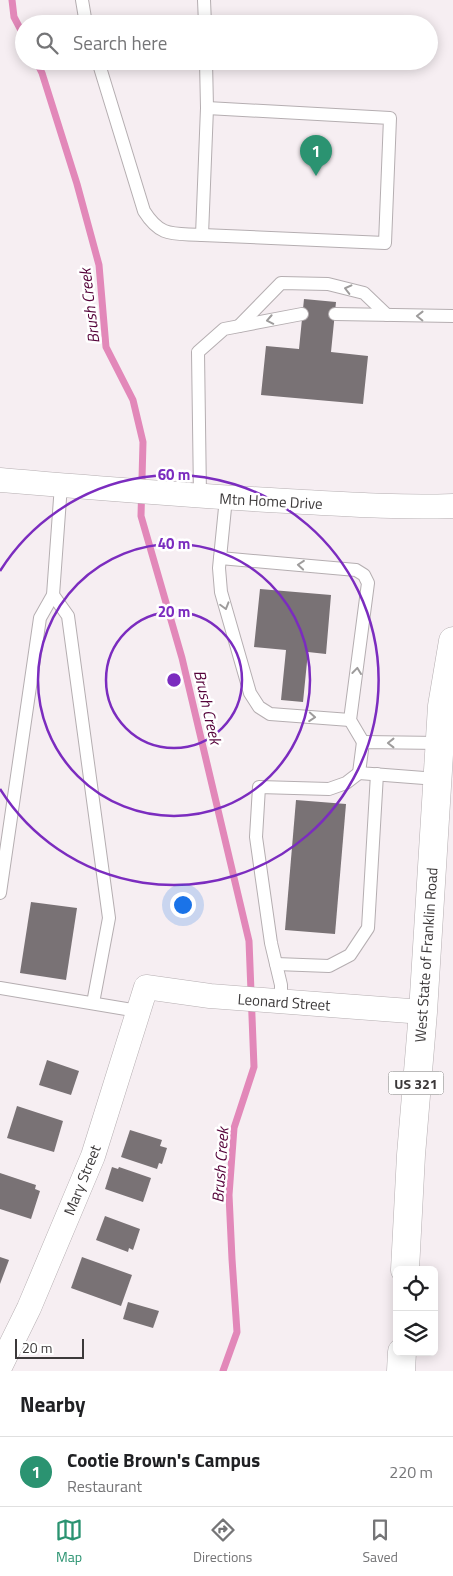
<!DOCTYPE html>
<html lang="en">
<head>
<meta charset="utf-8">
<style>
	:root { --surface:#fff; --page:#f6f6f6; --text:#202124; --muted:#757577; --line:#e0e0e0; --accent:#2b9371 }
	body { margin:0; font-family:"Titillium Web",sans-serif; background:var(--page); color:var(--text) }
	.controls { position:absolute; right:15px; bottom:15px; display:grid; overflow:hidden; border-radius:8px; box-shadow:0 2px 12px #0003 }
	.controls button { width:45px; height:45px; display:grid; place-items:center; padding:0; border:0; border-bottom:1px solid var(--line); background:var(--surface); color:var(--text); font:25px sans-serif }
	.scale { position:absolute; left:15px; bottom:12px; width:69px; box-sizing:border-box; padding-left:5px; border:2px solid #3c393a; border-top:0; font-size:14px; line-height:18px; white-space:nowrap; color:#3c393a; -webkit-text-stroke:4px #fff; paint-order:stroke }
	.you { position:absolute; left:182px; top:904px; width:18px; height:18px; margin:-12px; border:4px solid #fff; border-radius:50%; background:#1a73e8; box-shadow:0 0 0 8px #1a73e833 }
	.badge { display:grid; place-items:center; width:32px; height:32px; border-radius:50%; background:var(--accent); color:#fff; font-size:16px; font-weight:700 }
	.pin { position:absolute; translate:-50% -41px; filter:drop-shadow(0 1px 2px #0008) }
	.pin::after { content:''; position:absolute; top:26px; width:18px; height:15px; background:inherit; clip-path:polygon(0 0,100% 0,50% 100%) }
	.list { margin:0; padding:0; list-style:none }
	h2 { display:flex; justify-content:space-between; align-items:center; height:65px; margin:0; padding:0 20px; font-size:21px }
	h2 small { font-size:16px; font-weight:400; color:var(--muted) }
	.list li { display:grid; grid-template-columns:32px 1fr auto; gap:15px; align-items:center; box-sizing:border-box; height:70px; padding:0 20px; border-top:1px solid var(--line) }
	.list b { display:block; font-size:19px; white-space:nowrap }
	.list p { margin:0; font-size:16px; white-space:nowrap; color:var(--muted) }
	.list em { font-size:16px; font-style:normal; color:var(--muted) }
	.icon { flex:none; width:28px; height:28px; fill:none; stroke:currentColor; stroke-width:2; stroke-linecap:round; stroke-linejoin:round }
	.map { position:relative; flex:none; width:453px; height:1371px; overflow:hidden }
	.search { position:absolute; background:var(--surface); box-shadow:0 2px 12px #0003; left:15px; right:15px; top:15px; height:55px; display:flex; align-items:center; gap:12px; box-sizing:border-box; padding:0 18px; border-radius:28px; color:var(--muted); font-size:19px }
	.sheet { height:135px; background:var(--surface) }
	nav { display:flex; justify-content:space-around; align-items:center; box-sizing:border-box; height:70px; border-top:1px solid var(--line); background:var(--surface); font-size:14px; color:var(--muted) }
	nav a { display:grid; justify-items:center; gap:2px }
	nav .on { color:var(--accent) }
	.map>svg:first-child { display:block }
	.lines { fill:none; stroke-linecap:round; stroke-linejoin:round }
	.stream { stroke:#e288b9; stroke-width:7 }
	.building { fill:#797275 }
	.lane-casing { stroke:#b5aeb1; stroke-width:14 }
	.street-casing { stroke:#b5aeb1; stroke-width:25 }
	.highway-casing { stroke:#b5aeb1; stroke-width:29 }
	.lane { stroke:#fff; stroke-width:12 }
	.street { stroke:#fff; stroke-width:24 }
	.highway { stroke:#fff; stroke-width:28 }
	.oneway { stroke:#9e9c9c }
	.ring { fill:none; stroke:#7b2cbf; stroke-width:2.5 }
	.labels { text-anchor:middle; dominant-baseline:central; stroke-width:5; stroke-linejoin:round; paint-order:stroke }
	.shield { fill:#fff; stroke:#767475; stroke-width:1 }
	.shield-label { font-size:14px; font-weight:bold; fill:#3c393a }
	.street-label { font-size:15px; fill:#3c393a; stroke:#fff }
	.water-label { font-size:16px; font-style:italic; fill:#55033a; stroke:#fff }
	.centre { fill:#7b2cbf; stroke:#fff; stroke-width:2.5 }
	.ring-label { font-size:15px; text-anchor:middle; font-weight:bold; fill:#7b2cbf; stroke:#fff; stroke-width:5; stroke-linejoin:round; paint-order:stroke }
</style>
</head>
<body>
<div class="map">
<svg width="453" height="1371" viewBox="0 0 453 1371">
	<rect width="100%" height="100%" fill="#f6eef2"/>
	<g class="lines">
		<g class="stream">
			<path d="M12,0L14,17L24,36"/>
			<path d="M36,61L42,73L77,184L99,265L106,347L133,400L143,442L141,516L182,658L249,941L254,1067L234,1128L229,1195L232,1259L237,1332L223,1371"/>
		</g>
	</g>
	<g class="building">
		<path d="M304,299L336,302L331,352L368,356L363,404L261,395L266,346L299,349Z"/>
		<path d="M260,589L331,595L326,654L308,652L303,702L281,700L286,650L254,647Z"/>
		<path d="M296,800L346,804L335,934L285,930Z"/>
		<path d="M31,902L77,908L66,980L20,973Z"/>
		<path d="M47,1060L79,1071L71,1095L39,1085Z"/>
		<path d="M17,1106L63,1121L54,1152L7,1138Z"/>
		<path d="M130,1130L162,1140L160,1146L167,1148L162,1164L159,1163L157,1169L121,1157Z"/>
		<path d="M112,1167L118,1169L119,1167L151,1178L143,1202L105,1189Z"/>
		<path d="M0,1173L36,1185L35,1189L40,1191L31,1219L0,1209Z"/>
		<path d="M105,1216L140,1229L133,1250L129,1248L128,1252L96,1240Z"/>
		<path d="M0,1257L9,1260L0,1284Z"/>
		<path d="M82,1257L132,1275L121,1306L71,1288Z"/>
		<path d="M128,1302L159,1311L153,1328L123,1319Z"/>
	</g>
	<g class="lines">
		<g class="lane-casing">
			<g id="lane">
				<path d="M82,0L86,24"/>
				<path d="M204,0L205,24"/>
				<path d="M98,61L144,211C161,238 173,233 202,235L207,108L206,61"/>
				<path d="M202,235L385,243L390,118L207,108"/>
				<path d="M335,314L453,316"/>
				<path d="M239,326L281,283L328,284L364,293L387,315"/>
				<path d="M200,496L198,352L224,329L302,314"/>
				<path d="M226,498L219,568L221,592L250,693L259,707L270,714L350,720"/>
				<path d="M220,558L356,570L364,575L368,583L350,720L363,742"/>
				<path d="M53,595L68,616L109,918L93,1003"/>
				<path d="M437,779L359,773L363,742L440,743"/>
				<path d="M0,893L40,618L53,595L61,485"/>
				<path d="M276,964L329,966L350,955L368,928L377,774"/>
				<path d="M0,988L138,1011"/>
				<path d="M281,1002V985L271,943L256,837L259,787L329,789L346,783L359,773"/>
			</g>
		</g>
		<g class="street-casing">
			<g id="street">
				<path d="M0,480C96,488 191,496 287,501C342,504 397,508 453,506"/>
				<path d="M0,1367L29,1308L93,1156L146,987L210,996L423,1012"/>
			</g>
		</g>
		<g class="highway-casing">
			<g id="highway">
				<path d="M405,1270L411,1155L423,1012L442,706L453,641"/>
				<path d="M401,1371L402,1352"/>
			</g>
		</g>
		<use href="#lane" class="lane"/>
		<use href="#street" class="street"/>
		<use href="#highway" class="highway"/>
	</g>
	<defs><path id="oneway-chevron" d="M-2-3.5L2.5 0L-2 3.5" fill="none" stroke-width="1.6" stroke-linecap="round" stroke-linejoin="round" transform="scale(1.25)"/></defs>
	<g class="oneway">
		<use href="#oneway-chevron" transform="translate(348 289) rotate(-166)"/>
		<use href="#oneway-chevron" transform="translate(420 316) rotate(-179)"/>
		<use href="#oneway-chevron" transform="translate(270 320) rotate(169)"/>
		<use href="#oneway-chevron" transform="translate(301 565) rotate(-175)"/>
		<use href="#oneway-chevron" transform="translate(225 606) rotate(74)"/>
		<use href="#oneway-chevron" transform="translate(357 671) rotate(-83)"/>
		<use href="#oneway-chevron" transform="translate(312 717) rotate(4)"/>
		<use href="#oneway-chevron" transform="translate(391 743) rotate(180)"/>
	</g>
	<g class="ring">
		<circle cx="174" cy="680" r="68"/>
		<circle cx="174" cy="680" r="136"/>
		<path d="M0 571A205 205 0 1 1 0 789"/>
	</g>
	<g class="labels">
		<rect class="shield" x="388.5" y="1071.5" width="55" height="23" rx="4"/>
		<g class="shield-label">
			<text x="416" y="1083">US 321</text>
		</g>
		<g class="street-label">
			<text transform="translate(271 501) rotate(3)">Mtn Home Drive</text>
			<text transform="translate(426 955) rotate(-86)">West State of Franklin Road</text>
			<text transform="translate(284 1002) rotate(4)">Leonard Street</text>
			<text transform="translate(82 1180) rotate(-68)">Mary Street</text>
		</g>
		<g class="water-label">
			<text transform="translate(89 306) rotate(-97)">Brush Creek</text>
			<text transform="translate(208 707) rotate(77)">Brush Creek</text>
			<text transform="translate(220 1165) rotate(-86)">Brush Creek</text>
		</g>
	</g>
	<circle cx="174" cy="680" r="8" class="centre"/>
	<g class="ring-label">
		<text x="174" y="480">60 m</text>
		<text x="174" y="549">40 m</text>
		<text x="174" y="617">20 m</text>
	</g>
</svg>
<div class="controls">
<button><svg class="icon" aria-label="locate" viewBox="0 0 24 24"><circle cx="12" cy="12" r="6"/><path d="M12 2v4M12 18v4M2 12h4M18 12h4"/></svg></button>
<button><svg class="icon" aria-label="layers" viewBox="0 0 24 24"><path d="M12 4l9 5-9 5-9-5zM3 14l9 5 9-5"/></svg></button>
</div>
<div class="scale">20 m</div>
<div class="you"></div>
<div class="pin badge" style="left:316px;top:176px">1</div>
<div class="search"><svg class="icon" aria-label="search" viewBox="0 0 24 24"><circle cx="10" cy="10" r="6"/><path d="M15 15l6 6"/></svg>Search here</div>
</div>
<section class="sheet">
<h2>Nearby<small></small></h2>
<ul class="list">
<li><span class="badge">1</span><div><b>Cootie Brown's Campus</b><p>Restaurant</p></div><em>220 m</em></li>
</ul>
</section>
<nav>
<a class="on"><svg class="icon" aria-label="map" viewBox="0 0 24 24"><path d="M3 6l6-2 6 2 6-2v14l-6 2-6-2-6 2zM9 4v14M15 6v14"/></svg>Map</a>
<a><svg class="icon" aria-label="directions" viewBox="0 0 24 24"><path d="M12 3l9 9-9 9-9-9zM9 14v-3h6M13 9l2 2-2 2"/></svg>Directions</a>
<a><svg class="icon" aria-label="saved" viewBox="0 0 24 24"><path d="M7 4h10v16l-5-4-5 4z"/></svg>Saved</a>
</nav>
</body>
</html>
